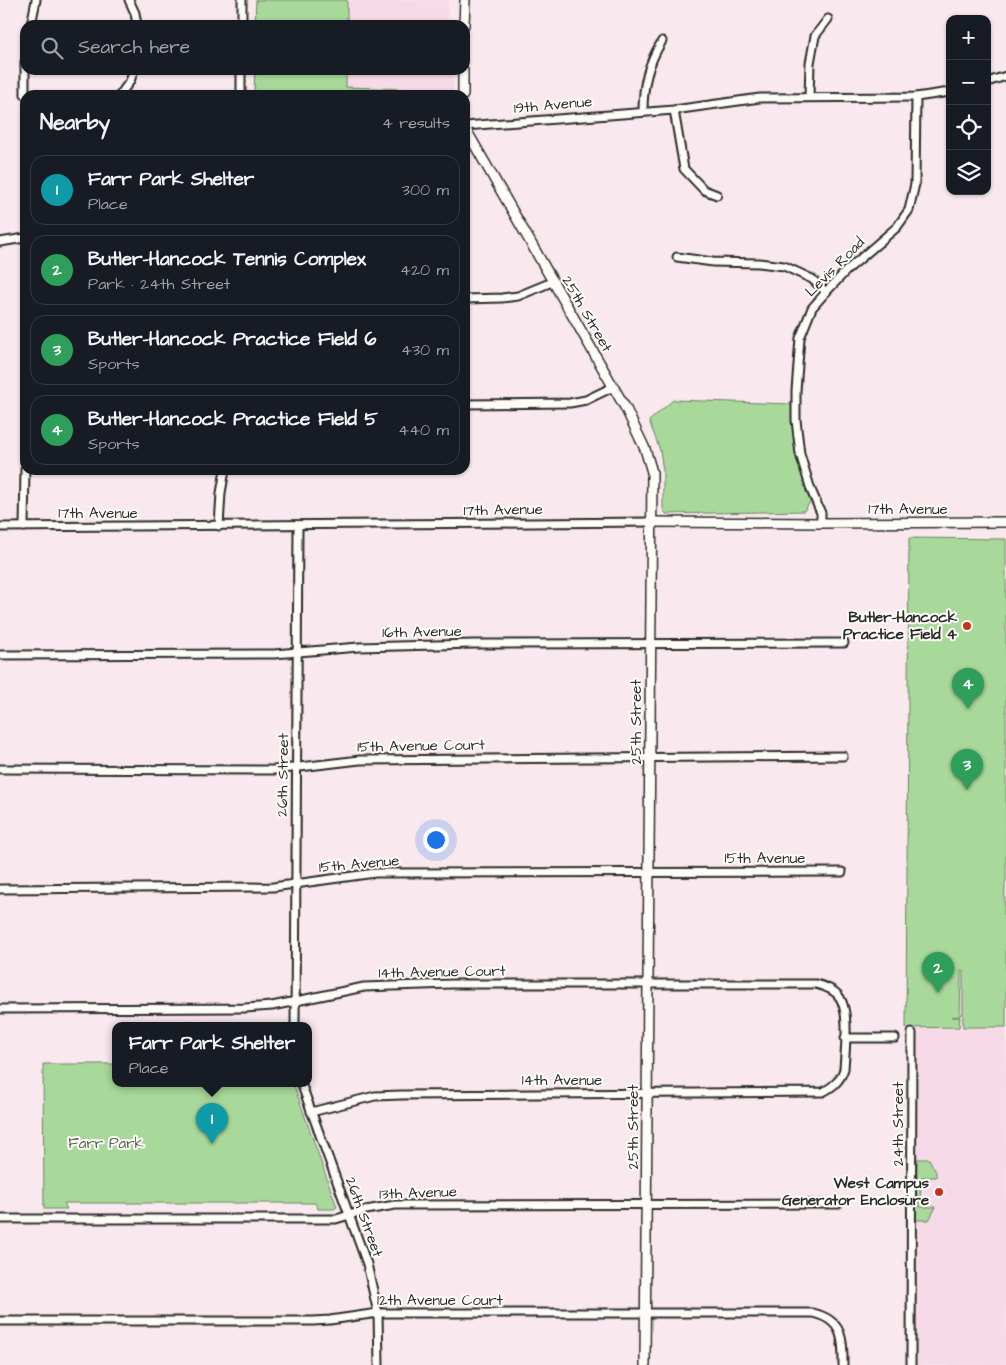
<!DOCTYPE html>
<html lang="en">
<head>
<meta charset="utf-8">
<style>
	:root { --surface:#171b24; --page:#242831; --text:#f1f3f6; --muted:#9ea1a6; --line:#363941; --accent:#c8321e }
	body { margin:0; font-family:"Architects Daughter",sans-serif; background:var(--page); color:var(--text) }
	.controls { position:absolute; right:15px; top:15px; display:grid; overflow:hidden; border-radius:10px; box-shadow:0 1px 4px #0004 }
	.controls button { width:45px; height:45px; display:grid; place-items:center; padding:0; border:0; border-bottom:1px solid var(--line); background:var(--surface); color:var(--text); font:25px sans-serif }
	.you { position:absolute; left:435px; top:839px; width:18px; height:18px; margin:-12px; border:4px solid #fff; border-radius:50%; background:#1a73e8; box-shadow:0 0 0 8px #1a73e833 }
	.badge { display:grid; place-items:center; width:32px; height:32px; border-radius:50%; background:var(--accent); color:#fff; font-size:16px; font-weight:700 }
	.pin { position:absolute; translate:-50% -41px; filter:drop-shadow(0 1px 2px #0008) }
	.pin::after { content:''; position:absolute; top:26px; width:18px; height:15px; background:inherit; clip-path:polygon(0 0,100% 0,50% 100%) }
	.popup { position:absolute; left:112px; top:1022px; width:200px; height:65px; box-sizing:border-box; display:grid; place-content:center; border-radius:10px; background:var(--surface); filter:drop-shadow(0 1px 4px #0005); font-size:16px; white-space:nowrap; color:var(--muted) }
	.popup b { font-size:19px; color:var(--text) }
	.popup::after { content:''; position:absolute; left:50%; top:100%; margin-left:-10px; border:10px solid transparent; border-top-color:var(--surface) }
	.list { margin:0; padding:0; list-style:none }
	h2 { display:flex; justify-content:space-between; align-items:center; height:65px; margin:0; padding:0 20px; font-size:21px }
	h2 small { font-size:16px; font-weight:400; color:var(--muted) }
	.list li { display:grid; grid-template-columns:32px 1fr auto; gap:15px; align-items:center; box-sizing:border-box; height:70px; margin:0 10px 10px; padding:0 10px; border:1px solid var(--line); border-radius:15px }
	.list b { display:block; font-size:19px; white-space:nowrap }
	.list p { margin:0; font-size:16px; white-space:nowrap; color:var(--muted) }
	.list em { font-size:16px; font-style:normal; color:var(--muted) }
	.icon { flex:none; width:28px; height:28px; fill:none; stroke:currentColor; stroke-width:2; stroke-linecap:round; stroke-linejoin:round }
	.map { position:relative; flex:none; width:1006px; height:1365px; overflow:hidden }
	.search { position:absolute; background:var(--surface); box-shadow:0 1px 4px #0004; left:20px; top:20px; width:450px; height:55px; display:flex; align-items:center; gap:12px; box-sizing:border-box; padding:0 18px; border-radius:15px; color:var(--muted); font-size:19px }
	.panel { position:absolute; background:var(--surface); box-shadow:0 1px 4px #0004; left:20px; top:90px; width:450px; height:385px; border-radius:15px }
	.map>svg:first-child { display:block }
	.built { fill:#f6dae7 }
	.green { fill:#a9d99a; stroke:#6a8262 }
	.lines { fill:none; stroke-linecap:round; stroke-linejoin:round }
	.minor-casing { stroke:#2b2b2b; stroke-width:11 }
	.tertiary-casing { stroke:#2b2b2b; stroke-width:12 }
	.minor { stroke:#fdfcf7; stroke-width:7 }
	.tertiary { stroke:#fdfcf7; stroke-width:9 }
	.poi-dot { fill:#c8321e; stroke:#fdfcf7; stroke-width:2 }
	.labels { text-anchor:middle; dominant-baseline:central; stroke-width:4; stroke-linejoin:round; paint-order:stroke }
	.street-label { font-size:15px; fill:#2b2b2b; stroke:#fdfcf7 }
	.poi-label { font-size:15px; font-weight:bold; fill:#2b2b2b; stroke:#fdfcf7; text-anchor:end }
	.park-label { font-size:15px; fill:#515f4c; stroke:#fdfcf7 }
</style>
</head>
<body>
<div class="map">
<svg width="1006" height="1365" viewBox="0 0 1006 1365">
	<rect width="100%" height="100%" fill="#f9e8ee"/>
	<filter id="ink" filterUnits="userSpaceOnUse"><feTurbulence type="fractalNoise" baseFrequency=".02" numOctaves="2"/><feDisplacementMap in="SourceGraphic" scale="10" xChannelSelector="R" yChannelSelector="G"/><feConvolveMatrix kernelMatrix="1 2 1 2 8 2 1 2 1" color-interpolation-filters="sRGB"/></filter>
	<g filter="url(#ink)">
		<g class="built">
			<path d="M255,0H448V25H254Z"/>
			<rect x="253" y="70" width="200" height="25"/>
			<path d="M909,538L1006,539V1365H914L917,1028H906Z"/>
		</g>
		<g class="green">
			<path d="M256,0H347V25H255Z"/>
			<path d="M255,70H346V87L403,89V95H254Z"/>
			<path d="M673,400L791,404C793,439 798,469 810,502L804,511L666,514L663,509V471L660,450L649,421Z"/>
			<path d="M909,538L1006,539V882L1005,883L1004,915H1006V1027H963V971H961L960,1016L951,1017H960L959,1027L906,1028Z"/>
			<path d="M43,1064H116V1083H293L337,1207L334,1209H318L315,1203H64L67,1209H44Z"/>
			<path d="M917,1159H929L936,1172V1177H921L920,1207H936L929,1220H917L916,1218Z"/>
		</g>
		<g class="lines">
			<g class="minor-casing">
				<g id="minor">
					<path d="M129,0L135,13L137,25"/>
					<path d="M31,25L36,0"/>
					<path d="M242,25V0"/>
					<path d="M25,62V95"/>
					<path d="M987,82L1006,76"/>
					<path d="M120,95L130,81L134,70"/>
					<path d="M241,95V70"/>
					<path d="M809,97L810,63L815,36L828,19"/>
					<path d="M674,110L684,169L704,190L717,195"/>
					<path d="M643,111C643,84 648,64 662,41"/>
					<path d="M465,126L674,110L760,98L916,97L950,92"/>
					<path d="M0,242L25,238"/>
					<path d="M677,257L713,262L759,263L784,266L812,279L826,292"/>
					<path d="M465,299L502,298L518,296L552,282"/>
					<path d="M465,404L570,403L586,400L613,387"/>
					<path d="M821,523V513L811,490L800,454L796,420V391L800,338L812,308L826,292L847,270L897,227L909,210L915,184L916,97"/>
					<path d="M219,526L221,493L225,470"/>
					<path d="M0,527L652,522"/>
					<path d="M24,527L25,469"/>
					<path d="M0,655L274,654L359,647L474,644L844,643"/>
					<path d="M0,769L274,770L360,760L843,756"/>
					<path d="M0,889L273,887L375,873L842,872"/>
					<path d="M0,1009L245,1008L272,1006L364,987L451,984H816C823,986 831,988 837,994C851,1008 845,1050 844,1069C840,1081 834,1086 823,1092L401,1095L375,1096L311,1112"/>
					<path d="M295,1025L298,526"/>
					<path d="M845,1038H895"/>
					<path d="M301,1083L367,1264L378,1313L379,1365"/>
					<path d="M0,1219H336L366,1210L395,1205L838,1204"/>
					<path d="M0,1321H313L330,1320L378,1313H813C843,1320 843,1339 843,1365"/>
					<path d="M911,1365L912,1033"/>
				</g>
			</g>
			<g class="tertiary-casing">
				<g id="tertiary">
					<path d="M464,25L465,0"/>
					<path d="M463,95V70"/>
					<path d="M465,128L626,409L645,449L652,472L645,1365"/>
					<path d="M652,522L821,523L1006,522"/>
				</g>
			</g>
			<use href="#minor" class="minor"/>
			<use href="#tertiary" class="tertiary"/>
		</g>
	</g>
	<g class="poi-dot">
		<circle cx="967" cy="626" r="5"/>
		<circle cx="939" cy="1192" r="5"/>
	</g>
	<g class="labels">
		<g class="street-label">
			<text transform="translate(553 105) rotate(-5)">19th Avenue</text>
			<text transform="translate(835 267) rotate(-45)">Levis Road</text>
			<text transform="translate(587 314) rotate(60)">25th Street</text>
			<text x="908" y="509">17th Avenue</text>
			<text transform="translate(503 510) rotate(-1)">17th Avenue</text>
			<text x="98" y="513">17th Avenue</text>
			<text transform="translate(422 632) rotate(-1)">16th Avenue</text>
			<text transform="translate(636 722) rotate(-90)">25th Street</text>
			<text transform="translate(421 746) rotate(-1)">15th Avenue Court</text>
			<text transform="translate(283 775) rotate(-89)">26th Street</text>
			<text x="765" y="858">15th Avenue</text>
			<text transform="translate(359 864) rotate(-5)">15th Avenue</text>
			<text transform="translate(442 972) rotate(-1)">14th Avenue Court</text>
			<text x="562" y="1080">14th Avenue</text>
			<text transform="translate(898 1124) rotate(-90)">24th Street</text>
			<text transform="translate(633 1127) rotate(-90)">25th Street</text>
			<text transform="translate(418 1193) rotate(-2)">13th Avenue</text>
			<text transform="translate(364 1217) rotate(70)">26th Street</text>
			<text x="440" y="1300">12th Avenue Court</text>
		</g>
		<g class="poi-label">
			<text x="957" y="617">Butler-Hancock<tspan x="957" dy="17">Practice Field 4</tspan></text>
			<text x="929" y="1183">West Campus<tspan x="929" dy="17">Generator Enclosure</tspan></text>
		</g>
		<g class="park-label">
			<text x="106" y="1143">Farr Park</text>
		</g>
	</g>
</svg>
<div class="controls">
<button>+</button>
<button>−</button>
<button><svg class="icon" aria-label="locate" viewBox="0 0 24 24"><circle cx="12" cy="12" r="6"/><path d="M12 2v4M12 18v4M2 12h4M18 12h4"/></svg></button>
<button><svg class="icon" aria-label="layers" viewBox="0 0 24 24"><path d="M12 4l9 5-9 5-9-5zM3 14l9 5 9-5"/></svg></button>
</div>
<div class="you"></div>
<div class="pin badge" style="left:212px;top:1144px;background:#0f9aa8">1</div>
<div class="popup"><b>Farr Park Shelter</b>Place</div>
<div class="pin badge" style="left:938px;top:993px;background:#2e9e5b">2</div>
<div class="pin badge" style="left:967px;top:790px;background:#2e9e5b">3</div>
<div class="pin badge" style="left:968px;top:709px;background:#2e9e5b">4</div>
<div class="search"><svg class="icon" aria-label="search" viewBox="0 0 24 24"><circle cx="10" cy="10" r="6"/><path d="M15 15l6 6"/></svg>Search here</div>
<section class="panel">
<h2>Nearby<small>4 results</small></h2>
<ul class="list">
<li><span class="badge" style="background:#0f9aa8">1</span><div><b>Farr Park Shelter</b><p>Place</p></div><em>300 m</em></li>
<li><span class="badge" style="background:#2e9e5b">2</span><div><b>Butler-Hancock Tennis Complex</b><p>Park · 24th Street</p></div><em>420 m</em></li>
<li><span class="badge" style="background:#2e9e5b">3</span><div><b>Butler-Hancock Practice Field 6</b><p>Sports</p></div><em>430 m</em></li>
<li><span class="badge" style="background:#2e9e5b">4</span><div><b>Butler-Hancock Practice Field 5</b><p>Sports</p></div><em>440 m</em></li>
</ul>
</section>
</div>
</body>
</html>
